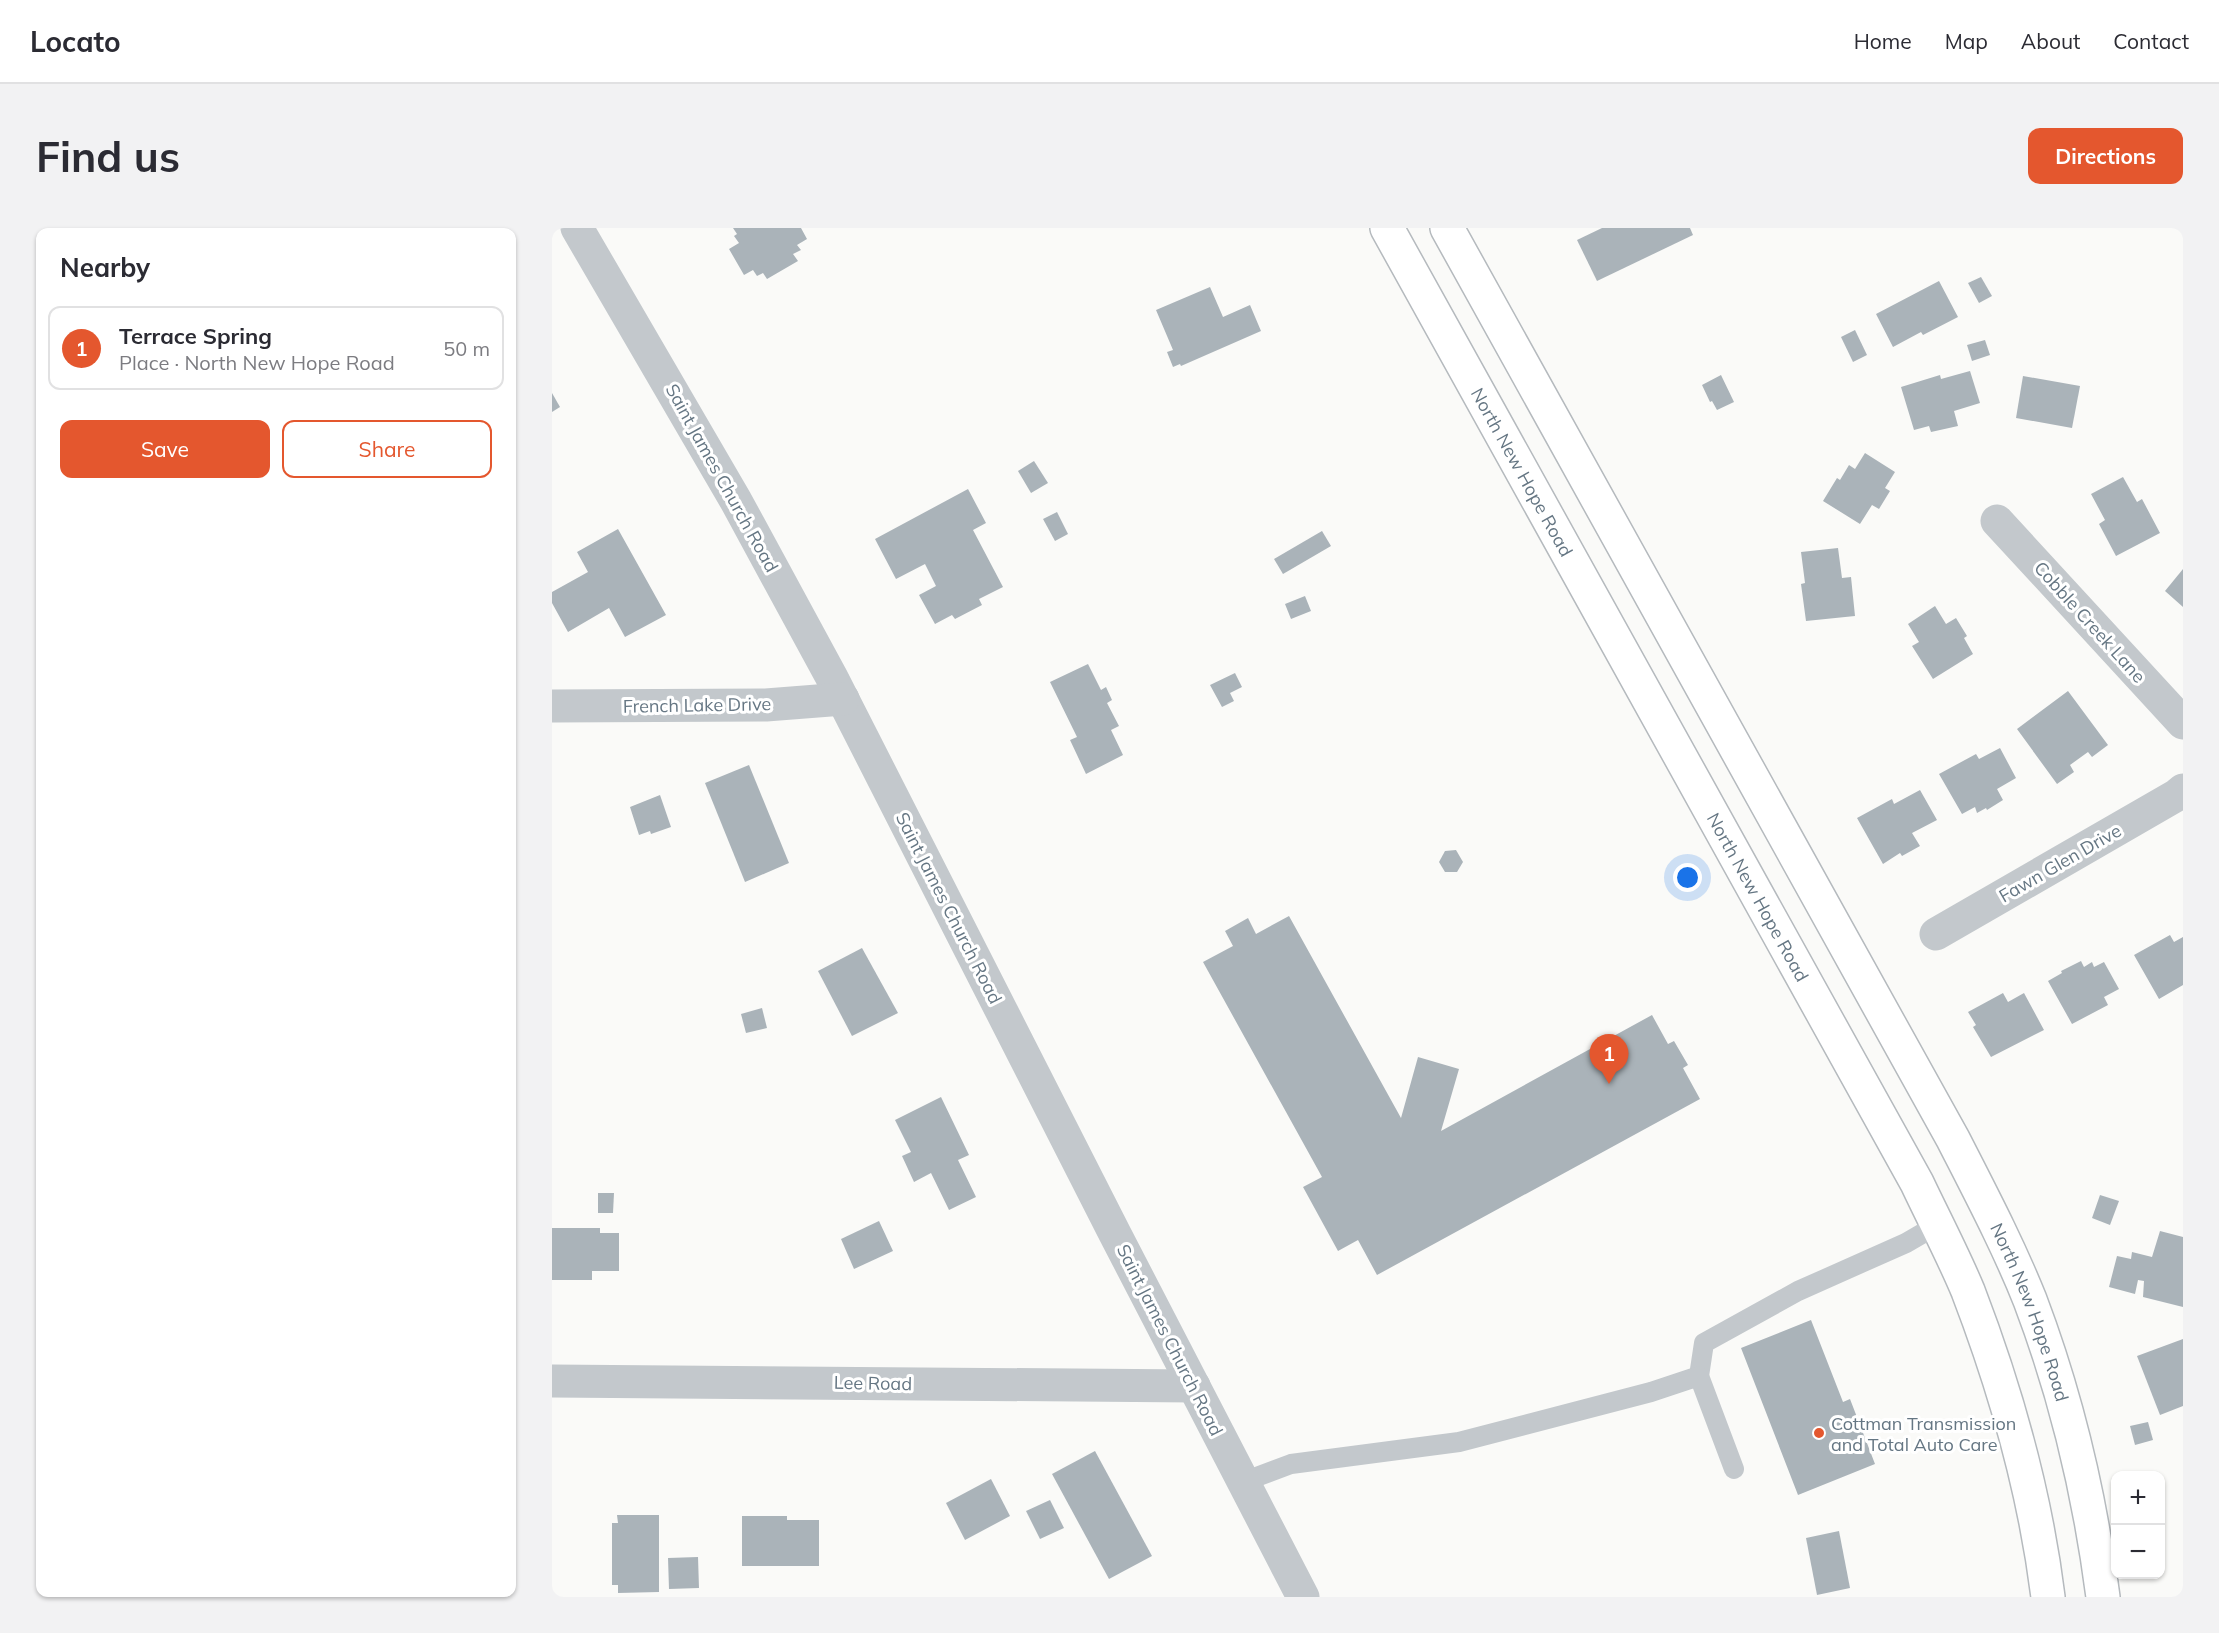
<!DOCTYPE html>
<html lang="en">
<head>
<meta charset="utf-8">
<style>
	:root { --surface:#fff; --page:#f2f2f3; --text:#2b2b33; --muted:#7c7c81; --line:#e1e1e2; --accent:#e4572e }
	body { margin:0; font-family:Mulish,sans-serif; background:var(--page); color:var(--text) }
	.controls { position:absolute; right:18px; bottom:18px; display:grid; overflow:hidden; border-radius:12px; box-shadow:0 2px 4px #0004 }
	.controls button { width:54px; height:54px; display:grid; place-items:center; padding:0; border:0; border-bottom:2px solid var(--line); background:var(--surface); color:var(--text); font:30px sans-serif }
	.you { position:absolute; left:1136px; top:650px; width:21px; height:21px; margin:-15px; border:4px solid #fff; border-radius:50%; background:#1a73e8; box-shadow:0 0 0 9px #1a73e833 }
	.badge { display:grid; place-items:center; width:39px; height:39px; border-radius:50%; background:var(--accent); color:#fff; font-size:20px; font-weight:700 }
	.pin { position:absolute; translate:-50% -50px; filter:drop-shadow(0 2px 3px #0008) }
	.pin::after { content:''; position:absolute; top:32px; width:21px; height:18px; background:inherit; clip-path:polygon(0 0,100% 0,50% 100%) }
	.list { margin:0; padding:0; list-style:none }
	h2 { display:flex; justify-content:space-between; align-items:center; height:78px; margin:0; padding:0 24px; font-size:26px }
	h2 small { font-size:20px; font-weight:400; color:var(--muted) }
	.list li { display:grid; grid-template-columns:39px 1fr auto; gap:18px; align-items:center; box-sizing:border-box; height:84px; margin:0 12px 12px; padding:0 12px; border:2px solid var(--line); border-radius:12px }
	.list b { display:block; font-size:22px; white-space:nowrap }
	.list p { margin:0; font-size:20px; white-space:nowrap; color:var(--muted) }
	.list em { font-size:20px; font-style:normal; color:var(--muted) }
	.actions { display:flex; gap:12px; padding:18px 24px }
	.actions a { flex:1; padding:14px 0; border:2px solid var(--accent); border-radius:12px; text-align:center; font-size:21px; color:var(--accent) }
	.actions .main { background:var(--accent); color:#fff }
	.map { position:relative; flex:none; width:1631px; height:1369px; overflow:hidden; border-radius:12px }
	header { display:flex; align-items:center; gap:36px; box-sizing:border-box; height:84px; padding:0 30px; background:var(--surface); border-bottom:2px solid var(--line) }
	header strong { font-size:28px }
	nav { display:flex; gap:33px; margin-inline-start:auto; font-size:21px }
	.intro { display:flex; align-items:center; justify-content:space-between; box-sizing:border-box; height:144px; padding:0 36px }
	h1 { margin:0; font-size:42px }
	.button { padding:15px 27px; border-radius:12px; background:var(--accent); color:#fff; font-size:21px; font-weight:700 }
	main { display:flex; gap:36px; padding:0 36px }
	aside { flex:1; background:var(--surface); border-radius:12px; box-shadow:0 2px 4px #0004 }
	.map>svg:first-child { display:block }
	.building { fill:#aab3b9 }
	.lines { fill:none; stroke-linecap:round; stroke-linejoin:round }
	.primary-casing { stroke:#b5babe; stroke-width:36 }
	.service { stroke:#c3c8cc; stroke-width:20 }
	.minor { stroke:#c3c8cc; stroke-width:33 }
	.primary { stroke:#fff; stroke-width:33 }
	.poi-dot { fill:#e4572e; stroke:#fff; stroke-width:2 }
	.labels { text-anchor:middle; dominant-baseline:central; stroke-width:6; stroke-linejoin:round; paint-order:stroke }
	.street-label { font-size:18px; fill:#657683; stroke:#fff }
	.poi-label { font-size:18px; fill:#657683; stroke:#fff; text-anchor:start }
</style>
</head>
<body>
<header>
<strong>Locato</strong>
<nav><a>Home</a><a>Map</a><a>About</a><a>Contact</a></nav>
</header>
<div class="intro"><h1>Find us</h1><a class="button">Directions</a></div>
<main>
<aside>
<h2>Nearby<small></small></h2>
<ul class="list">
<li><span class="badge">1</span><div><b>Terrace Spring</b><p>Place · North New Hope Road</p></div><em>50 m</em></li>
</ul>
<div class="actions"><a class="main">Save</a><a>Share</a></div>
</aside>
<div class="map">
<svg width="1631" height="1369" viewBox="0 0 1631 1369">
	<rect width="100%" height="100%" fill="#fafaf8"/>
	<g class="building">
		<path d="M181,0H249L255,11L245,17L249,22L241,26L246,33L215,51L211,45L205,48L201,42L192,47L177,21L187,15L182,8L185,6Z"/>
		<path d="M1050,0H1138L1141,7L1045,53L1025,12Z"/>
		<path d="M1429,49L1440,68L1427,75L1416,55Z"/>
		<path d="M1387,53L1406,89L1371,107L1369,104L1341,119L1324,86Z"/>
		<path d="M658,59L671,89L698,77L709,103L629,138L628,136L621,139L615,124L621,122L604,82Z"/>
		<path d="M1303,102L1315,127L1301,134L1289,109Z"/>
		<path d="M1433,112L1438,127L1420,133L1415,117Z"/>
		<path d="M1418,143L1428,175L1402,183L1406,198L1379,204L1377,198L1362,202L1349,159L1388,147L1389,151Z"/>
		<path d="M1169,147L1182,174L1165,182L1160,173L1158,174L1150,157Z"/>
		<path d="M1471,148L1528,158L1520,200L1464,190Z"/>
		<path d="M0,165L8,179L0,184Z"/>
		<path d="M1313,225L1343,244L1333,260L1338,263L1327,281L1320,277L1308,296L1271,273L1285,250L1288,252L1297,237L1303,241Z"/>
		<path d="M482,233L496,255L479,265L466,243Z"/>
		<path d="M1571,249L1585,274L1590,271L1608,305L1564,328L1547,296L1553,292L1539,266Z"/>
		<path d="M416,261L434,295L421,302L451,359L427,371L430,377L403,391L400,387L383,396L367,367L384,358L373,336L344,351L323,311Z"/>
		<path d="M505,284L516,306L503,313L491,291Z"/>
		<path d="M66,301L114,387L73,409L57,380L16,404L0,375V364L36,344L25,324Z"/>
		<path d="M770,303L779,318L731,346L722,331Z"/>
		<path d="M1286,320L1290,350L1299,349L1303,388L1254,393L1249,356L1253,355L1249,324Z"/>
		<path d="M1631,341V379L1613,363Z"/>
		<path d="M753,368L759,383L739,391L733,376Z"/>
		<path d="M1383,378L1394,396L1404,390L1415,408L1412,410L1421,426L1381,451L1360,418L1367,414L1356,396Z"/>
		<path d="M536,436L549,462L554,459L560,472L555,475L567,498L559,502L571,527L534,546L518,512L525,509L498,454Z"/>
		<path d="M683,445L690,459L678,465L682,473L670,479L658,457Z"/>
		<path d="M1516,463L1556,517L1540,529L1536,524L1518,537L1522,544L1505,556L1465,501Z"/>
		<path d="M1448,520L1464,550L1445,561L1451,572L1435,582L1434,580L1425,585L1423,579L1410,586L1387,546L1424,526L1427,531Z"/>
		<path d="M197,537L237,635L193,654L153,555Z"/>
		<path d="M1368,562L1385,592L1360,605L1368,618L1350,628L1348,625L1331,636L1305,590L1340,571L1342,576Z"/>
		<path d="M108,567L119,599L99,606L98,603L87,607L78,579Z"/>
		<path d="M904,622L911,634L905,644H893L887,634L893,623Z"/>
		<path d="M737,688L849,890L866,829L907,841L889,903L1100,787L1116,816L1122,813L1136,837L1131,840L1148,871L825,1047L806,1012L786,1023L751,959L770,949L651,734L681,718L673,703L696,690L704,706Z"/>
		<path d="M1618,707L1622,714L1631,709V757L1607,771L1582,727Z"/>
		<path d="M310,720L346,785L300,808L266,743Z"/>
		<path d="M1529,733L1532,739L1540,734L1542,739L1552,734L1567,761L1552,769L1556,777L1520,796L1496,753L1510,745L1509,743Z"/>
		<path d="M1451,765L1456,774L1472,765L1492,802L1439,829L1421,799L1424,797L1416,784Z"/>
		<path d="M210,780L215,800L194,805L189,786Z"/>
		<path d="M389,869L417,927L406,932L424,969L397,982L379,945L362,954L350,928L359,924L343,892Z"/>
		<path d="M46,965H62L61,985H46Z"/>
		<path d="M1548,967L1567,973L1558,997L1540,990Z"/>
		<path d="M327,993L341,1023L302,1041L289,1011Z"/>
		<path d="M0,1000H48V1005H67V1043H40V1052H0Z"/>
		<path d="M1608,1003L1631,1009V1079L1591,1069L1592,1053L1586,1052L1583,1066L1557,1059L1565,1028L1579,1031L1580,1024L1600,1029Z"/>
		<path d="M1259,1092L1291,1174L1298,1171L1323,1236L1246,1267L1189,1120Z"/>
		<path d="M1631,1111V1178L1608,1187L1585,1128Z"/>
		<path d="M1596,1194L1601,1212L1583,1217L1578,1198Z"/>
		<path d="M543,1223L600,1328L557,1351L500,1246Z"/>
		<path d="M439,1251L458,1288L413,1312L394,1275Z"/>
		<path d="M498,1272L512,1300L488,1311L474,1283Z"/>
		<path d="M65,1287H107V1364L66,1365V1357H60V1295H66Z"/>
		<path d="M190,1288H235V1292H267V1338H190Z"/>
		<path d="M1287,1303L1298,1360L1265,1367L1254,1310Z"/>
		<path d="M146,1329L147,1360L117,1361L116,1330Z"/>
	</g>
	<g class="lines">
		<g class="primary-casing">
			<g id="primary">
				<path id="s1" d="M835,0L1365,955C1382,991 1401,1027 1416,1063C1454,1162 1483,1264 1496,1369"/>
				<path id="s2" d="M895,0L1401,911C1428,964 1456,1017 1478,1072C1514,1167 1538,1268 1551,1369"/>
			</g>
		</g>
		<g class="service">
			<path d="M1147,1148L1152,1115L1246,1063L1354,1015L1385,997"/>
			<path d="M691,1254L739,1236L907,1214L1099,1164L1147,1148L1182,1241"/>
		</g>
		<g class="minor">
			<path d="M25,0L184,273L279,448L563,1006L751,1369"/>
			<path d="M1445,293L1631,495"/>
			<path d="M0,478L214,477L291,471"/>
			<path d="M1384,706L1625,567L1631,562"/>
			<path d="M0,1153L642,1158"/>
		</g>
		<use href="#primary" class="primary"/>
	</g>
	<circle class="poi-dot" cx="1267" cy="1205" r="6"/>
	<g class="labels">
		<g class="street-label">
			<text stroke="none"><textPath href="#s1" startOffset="279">North New Hope Road</textPath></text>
			<text transform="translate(170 250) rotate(61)">Saint James Church Road</text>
			<text transform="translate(1538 394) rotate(48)">Cobble Creek Lane</text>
			<text transform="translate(145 477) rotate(-1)">French Lake Drive</text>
			<text transform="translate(1508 635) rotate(-30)">Fawn Glen Drive</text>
			<text stroke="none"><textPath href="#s1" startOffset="765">North New Hope Road</textPath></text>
			<text transform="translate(397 680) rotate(63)">Saint James Church Road</text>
			<text stroke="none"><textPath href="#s2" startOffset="1232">North New Hope Road</textPath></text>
			<text transform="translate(618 1112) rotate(63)">Saint James Church Road</text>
			<text transform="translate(321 1155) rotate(1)">Lee Road</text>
		</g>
		<g class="poi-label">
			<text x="1279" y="1195">Cottman Transmission<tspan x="1279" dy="21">and Total Auto Care</tspan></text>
		</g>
	</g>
</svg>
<div class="controls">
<button>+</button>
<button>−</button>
</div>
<div class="you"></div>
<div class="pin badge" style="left:1057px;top:856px">1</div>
</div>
</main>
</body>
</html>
